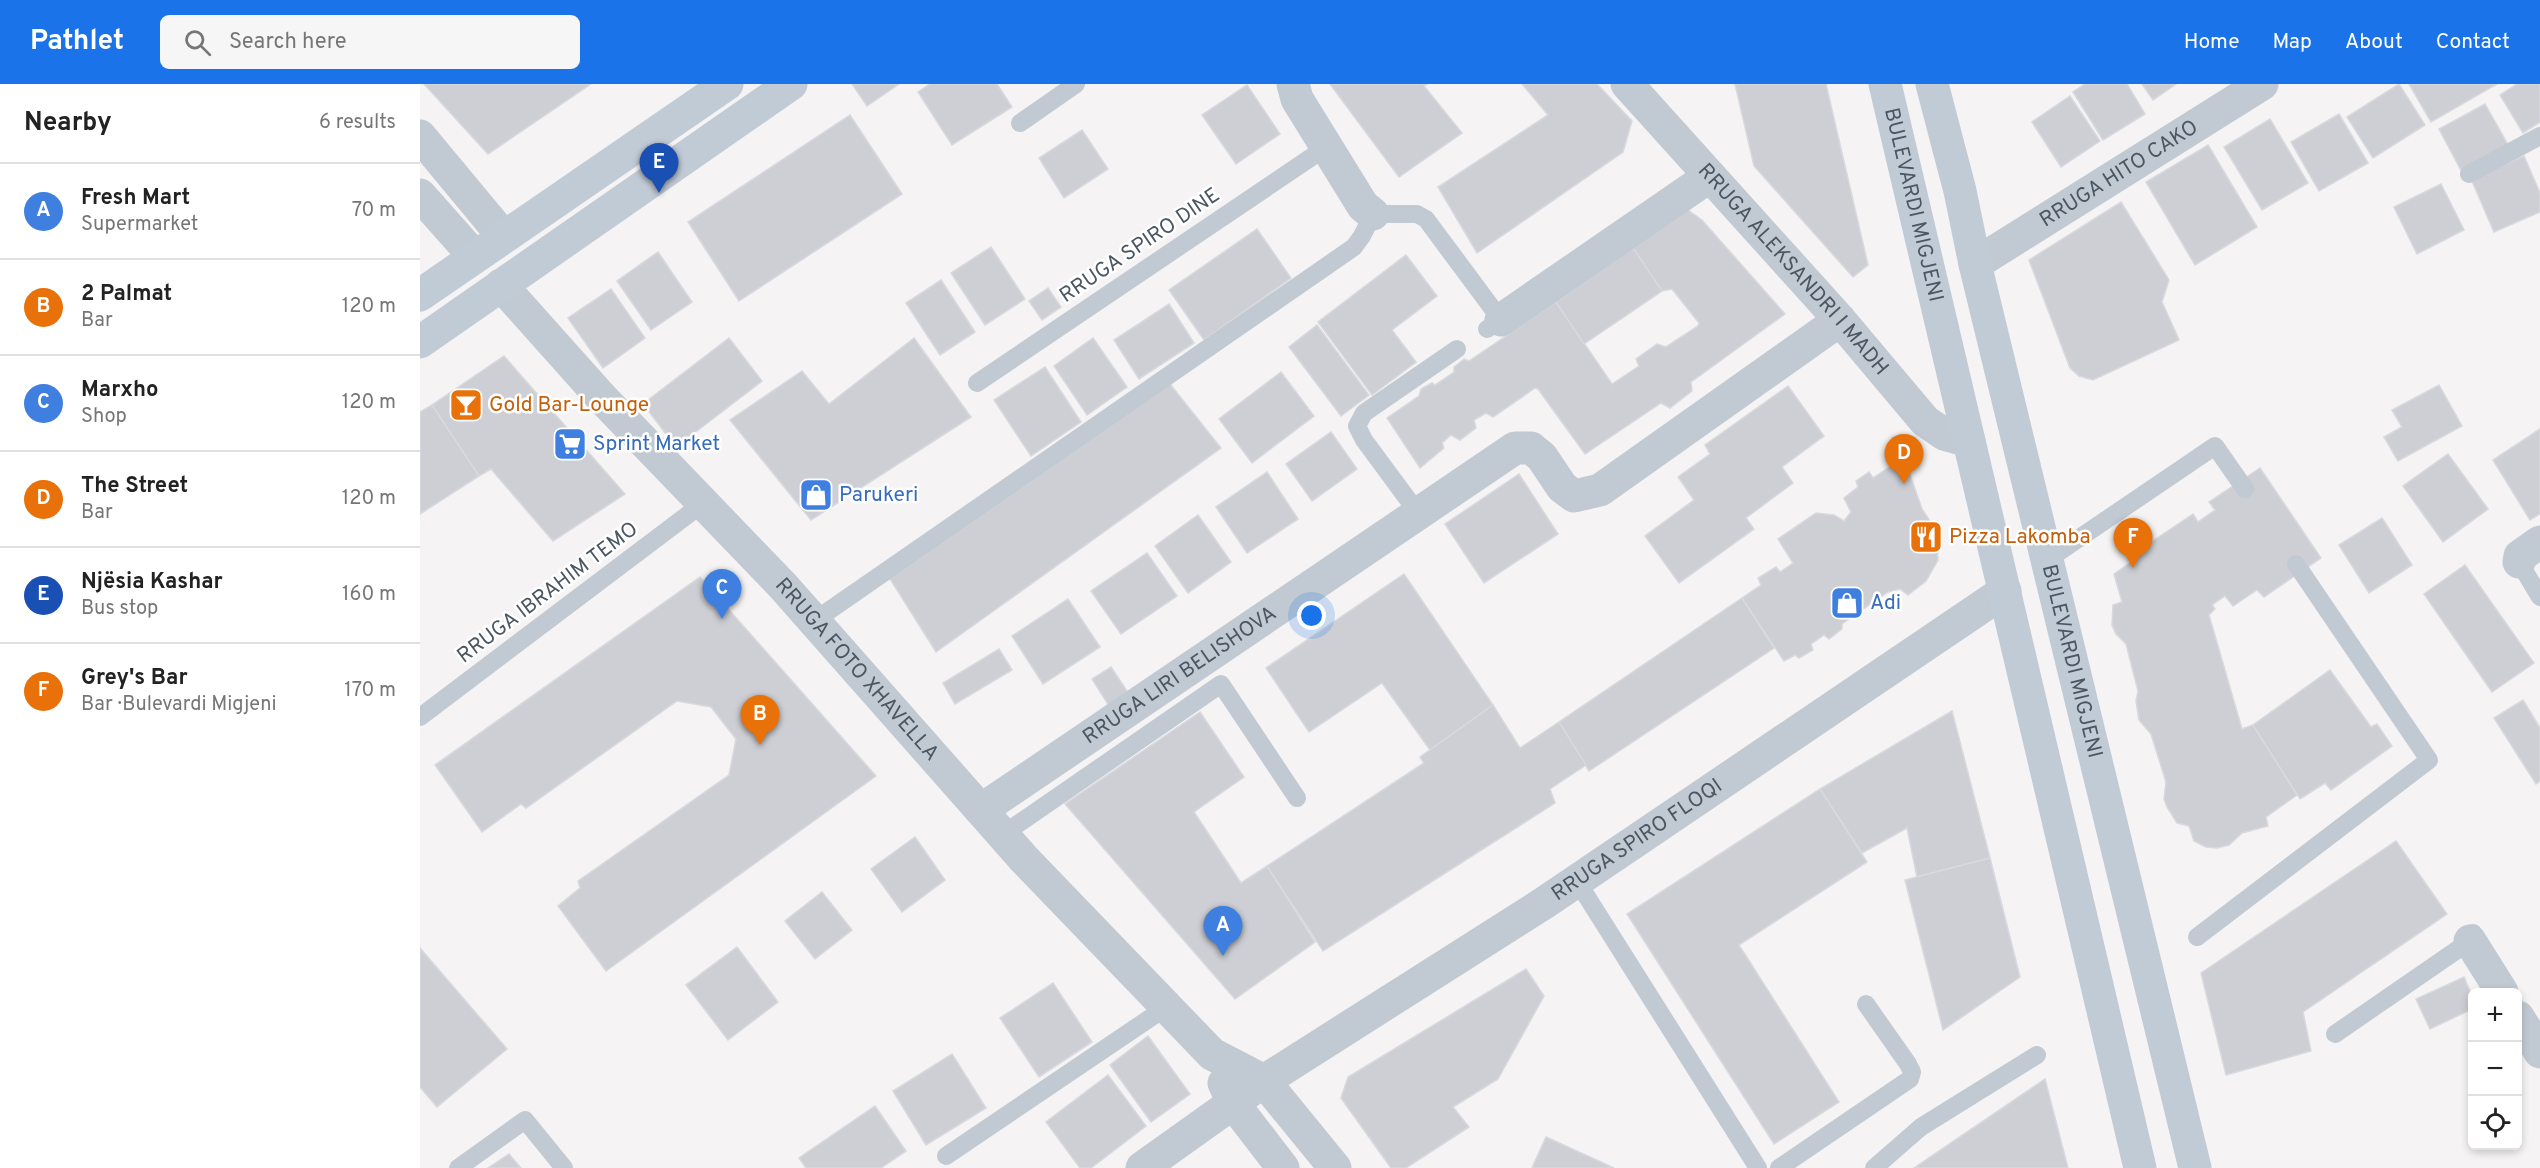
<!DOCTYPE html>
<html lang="en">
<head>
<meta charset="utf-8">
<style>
	:root { --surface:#fff; --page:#f6f6f6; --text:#222; --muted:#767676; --line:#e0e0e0; --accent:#1a73e8 }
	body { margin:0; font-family:Overpass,sans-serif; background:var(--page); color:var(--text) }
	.controls { position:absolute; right:18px; bottom:18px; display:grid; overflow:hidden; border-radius:9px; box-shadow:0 3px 9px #0003 }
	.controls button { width:54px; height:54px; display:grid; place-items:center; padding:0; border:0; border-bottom:2px solid var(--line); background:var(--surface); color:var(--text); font:30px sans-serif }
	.you { position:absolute; left:892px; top:532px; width:21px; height:21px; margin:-15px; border:4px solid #fff; border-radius:50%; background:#1a73e8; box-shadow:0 0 0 9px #1a73e833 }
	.badge { display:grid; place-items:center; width:39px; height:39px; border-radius:50%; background:var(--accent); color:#fff; font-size:20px; font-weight:700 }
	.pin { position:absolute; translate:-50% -50px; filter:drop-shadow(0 2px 3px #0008) }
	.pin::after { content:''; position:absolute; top:32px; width:21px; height:18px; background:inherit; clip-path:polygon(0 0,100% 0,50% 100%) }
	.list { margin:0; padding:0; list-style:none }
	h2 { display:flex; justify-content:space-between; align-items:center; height:78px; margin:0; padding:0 24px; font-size:26px }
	h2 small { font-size:20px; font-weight:400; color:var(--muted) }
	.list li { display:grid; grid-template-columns:39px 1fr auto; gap:18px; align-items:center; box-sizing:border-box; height:96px; padding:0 24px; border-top:2px solid var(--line) }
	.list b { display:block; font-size:22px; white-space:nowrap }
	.list p { margin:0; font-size:20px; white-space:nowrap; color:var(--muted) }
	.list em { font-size:20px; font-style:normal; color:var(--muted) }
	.icon { flex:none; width:33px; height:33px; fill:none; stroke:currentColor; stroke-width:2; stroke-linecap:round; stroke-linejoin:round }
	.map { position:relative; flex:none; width:2120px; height:1084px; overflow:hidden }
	header { display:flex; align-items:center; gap:36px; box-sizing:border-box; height:84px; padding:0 30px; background:var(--accent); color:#fff }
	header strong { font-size:28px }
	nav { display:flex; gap:33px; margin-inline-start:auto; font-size:21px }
	.search { width:420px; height:54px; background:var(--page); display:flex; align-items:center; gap:15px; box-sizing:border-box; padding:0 21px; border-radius:9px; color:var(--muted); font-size:22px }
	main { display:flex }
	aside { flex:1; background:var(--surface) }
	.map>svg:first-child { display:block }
	.building { fill:#cdcfd5; stroke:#d7d9de; stroke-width:1.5 }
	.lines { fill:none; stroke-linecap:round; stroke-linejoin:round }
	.service { stroke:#c1cad2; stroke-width:18 }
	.minor { stroke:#c1cad2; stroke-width:33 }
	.secondary { stroke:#c1cbd6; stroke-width:33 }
	.labels { text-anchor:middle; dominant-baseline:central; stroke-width:5; stroke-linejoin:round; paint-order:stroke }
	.street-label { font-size:21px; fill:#4a5661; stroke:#fff }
	.food-label { font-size:21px; fill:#c56008; stroke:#fff; text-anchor:start }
	.shop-label { font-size:21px; fill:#366cbe; stroke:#fff; text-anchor:start }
</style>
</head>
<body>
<header>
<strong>Pathlet</strong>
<div class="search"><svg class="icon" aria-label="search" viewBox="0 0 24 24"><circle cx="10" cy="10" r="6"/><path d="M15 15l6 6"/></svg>Search here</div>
<nav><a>Home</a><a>Map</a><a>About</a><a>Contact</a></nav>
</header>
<main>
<aside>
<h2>Nearby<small>6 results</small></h2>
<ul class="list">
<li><span class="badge" style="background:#3f7fe0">A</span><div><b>Fresh Mart</b><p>Supermarket</p></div><em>70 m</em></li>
<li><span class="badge" style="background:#e8710a">B</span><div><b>2 Palmat</b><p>Bar</p></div><em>120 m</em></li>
<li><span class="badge" style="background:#3f7fe0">C</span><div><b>Marxho</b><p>Shop</p></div><em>120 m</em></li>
<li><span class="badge" style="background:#e8710a">D</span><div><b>The Street</b><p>Bar</p></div><em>120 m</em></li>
<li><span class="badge" style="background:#1a4fb4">E</span><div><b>Njësia Kashar</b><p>Bus stop</p></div><em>160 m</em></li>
<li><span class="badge" style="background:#e8710a">F</span><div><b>Grey's Bar</b><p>Bar · Bulevardi Migjeni</p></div><em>170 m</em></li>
</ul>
</aside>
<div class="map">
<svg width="2120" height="1084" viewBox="0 0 2120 1084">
	<rect width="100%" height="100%" fill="#f5f3f3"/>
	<g class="building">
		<path d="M4,0H171L68,70Z"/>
		<path d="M432,0H479L447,22Z"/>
		<path d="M510,0H577L592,23L532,61L498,8Z"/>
		<path d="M910,0H1007L1004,2L1042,49L979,93Z"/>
		<path d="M1102,0H1177L1212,37L1203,68L1057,169L1018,103L1128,31Z"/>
		<path d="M1315,0H1406L1448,181L1433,193L1334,82Z"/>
		<path d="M1665,0H1707L1725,30L1683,56L1653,8Z"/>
		<path d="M1722,0H1756L1733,16Z"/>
		<path d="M1979,0L2005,41L1953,74L1927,33Z"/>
		<path d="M1989,0H2077L2011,38Z"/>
		<path d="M2097,0H2120V38L2103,49L2080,11Z"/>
		<path d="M827,1L860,50L816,80L782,31Z"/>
		<path d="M1650,12L1680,57L1641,83L1612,38Z"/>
		<path d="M2065,20L2091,66L2044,92L2019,45Z"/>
		<path d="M1919,30L1948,79L1899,107L1871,58Z"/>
		<path d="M430,31L482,110L319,217L268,138Z"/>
		<path d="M1850,35L1888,99L1842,126L1804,63Z"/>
		<path d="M662,46L688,85L644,114L619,74Z"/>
		<path d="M1788,61L1837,143L1775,181L1726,98Z"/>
		<path d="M2104,72L2120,109V128L2074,148L2051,95Z"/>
		<path d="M2021,100L2044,146L1997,170L1974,123Z"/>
		<path d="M1701,118L1749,196L1742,218L1759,256L1673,296L1659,292L1650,284L1609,176Z"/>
		<path d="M1268,126L1282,136L1365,230L1271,298L1272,307L1250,324L1241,319L1165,370L1118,305L1115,304L1073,333L1066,329L1054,336L1056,344L1040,356L1031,351L1022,359L1024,364L1000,384L967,334L999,312L1001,305L1012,299L1015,301L1034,288V283L1044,275L1049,277L1136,218L1192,300L1219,282L1216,275L1237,260L1246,263L1278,242L1279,239L1252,205L1242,207L1213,164Z"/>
		<path d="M837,145L871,194L784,256L749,206Z"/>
		<path d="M571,163L605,215L565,241L531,189Z"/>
		<path d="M1213,164L1242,207L1164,260L1136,218Z"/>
		<path d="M238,168L272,218L231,246L197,197Z"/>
		<path d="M986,171L1017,212L972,246L996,278L952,311L898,238Z"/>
		<path d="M521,196L555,248L520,271L486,219Z"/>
		<path d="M628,204L641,223L622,236L609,217Z"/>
		<path d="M191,205L225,254L183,284L148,234Z"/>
		<path d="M749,220L774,259L719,295L694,256Z"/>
		<path d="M897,241L949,311L921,332L869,263Z"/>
		<path d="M309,254L342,297L256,363L223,320Z"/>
		<path d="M494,254L551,333L391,436L310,336L382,287L409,320Z"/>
		<path d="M673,254L707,303L667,331L634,282Z"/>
		<path d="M84,272L205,410L133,457L71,385L59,392L12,321Z"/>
		<path d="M625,283L661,338L611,372L574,316Z"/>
		<path d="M861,288L894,332L832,379L799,335Z"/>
		<path d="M750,300L801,364L516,568L470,495Z"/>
		<path d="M2019,301L2042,342L1978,377L1964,353L1982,343L1972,326Z"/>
		<path d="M1368,302L1404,352L1362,383L1373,399L1326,434L1334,445L1259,499L1225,452L1274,416L1258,393L1290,370L1285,361Z"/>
		<path d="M12,321L59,392L0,430V328Z"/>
		<path d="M2120,345V430L2110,436L2073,376Z"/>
		<path d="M911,348L937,385L892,417L866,380Z"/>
		<path d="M2028,370L2068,425L2023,458L1983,402Z"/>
		<path d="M1484,373L1502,425L1516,446L1518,476L1506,497L1488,511L1480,505L1468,508L1422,540V545L1409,555L1404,551L1391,560L1393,566L1379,574L1375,571L1364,577L1322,514L1341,501L1338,494L1356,483L1360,488L1373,479L1358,455L1396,429L1414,431L1424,437L1431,428L1424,414L1438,403L1436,397L1449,388L1453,394Z"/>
		<path d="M1840,384L1901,474L1844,513L1837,506L1813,522L1805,512L1792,521L1795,525L1789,531L1822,645L1833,641L1877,711L1846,733L1848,742L1822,749L1809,761L1797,764L1786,763L1774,757L1769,742L1757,739L1747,723L1744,715L1746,698L1731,650L1719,636L1716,617L1718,607L1706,560L1696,550L1692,541L1693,521L1702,518L1694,490L1718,473L1715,469L1773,430L1778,438L1795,426L1789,418Z"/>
		<path d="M847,388L878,435L827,469L796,423Z"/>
		<path d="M1099,390L1138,450L1064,499L1025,440Z"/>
		<path d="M778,431L811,478L768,509L735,462Z"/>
		<path d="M1962,434L1992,481L1949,509L1919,461Z"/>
		<path d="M727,469L757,512L701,550L671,507Z"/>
		<path d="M2045,481L2114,579L2072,608L2004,510Z"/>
		<path d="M984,490L1073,621L1010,666L962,599L889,648L846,584Z"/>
		<path d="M280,493L456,692L186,887L138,822L160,804L158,797L309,691L316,655L291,623L257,617L106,724L101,720L62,748L15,681Z"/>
		<path d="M1322,514L1354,564L1169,687L1139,638Z"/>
		<path d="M648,515L680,563L623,600L592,552Z"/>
		<path d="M579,565L592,586L535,620L523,599Z"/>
		<path d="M691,583L711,613L691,625L672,595Z"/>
		<path d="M1910,586L1951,643L1957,640L1972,662L1911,706L1905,699L1880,715L1833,641Z"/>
		<path d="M2103,616L2120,644V697L2116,700L2074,634Z"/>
		<path d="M1073,621L1100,664L1139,638L1166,681L1130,705L1135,719L903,867L847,782L1004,679L1000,673Z"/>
		<path d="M1532,627L1570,774L1497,793L1487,744L1442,769L1400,705Z"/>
		<path d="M780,628L824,693L774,728L821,799L847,782L895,858L815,915L645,720Z"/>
		<path d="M1400,705L1447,778L1319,861L1419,1018L1354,1060L1207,830Z"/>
		<path d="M495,753L525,796L482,828L451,785Z"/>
		<path d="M1976,757L2027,830L1883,928L1891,967L1806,991L1781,889Z"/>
		<path d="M1570,774L1600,893L1523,946L1485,796Z"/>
		<path d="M402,808L432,846L395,875L365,837Z"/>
		<path d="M317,863L358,918L308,956L266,901Z"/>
		<path d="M0,864L87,965L17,1023L0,1003Z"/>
		<path d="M1106,885L1124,912L1078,995L1033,1023L1049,1043L986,1084H971L921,1014L928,993Z"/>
		<path d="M2044,893L2052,912V925L2010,945L1996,915Z"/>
		<path d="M633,899L672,958L619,993L580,934Z"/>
		<path d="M728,952L770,1010L731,1038L690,981Z"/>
		<path d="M532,970L566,1024L506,1061L473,1007Z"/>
		<path d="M688,991L726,1042L671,1084H660L626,1038Z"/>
		<path d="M1625,995L1648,1084H1494Z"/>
		<path d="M455,1022L486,1067L461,1084H386L379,1074Z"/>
		<path d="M1126,1053L1194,1084H1112Z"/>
		<path d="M89,1070L101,1084H68Z"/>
	</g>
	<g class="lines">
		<g class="service">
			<path d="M600,39L656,0"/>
			<path d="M2049,90L2120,52"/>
			<path d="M557,299L908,62"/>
			<path d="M998,429L944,356L937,342L944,329L1037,265"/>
			<path d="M1627,476L1795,362L1825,405"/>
			<path d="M2099,478L2120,513"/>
			<path d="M394,537L934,163L942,152L953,130H997L1006,135L1081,236L1067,245"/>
			<path d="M0,633L282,420"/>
			<path d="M582,751L801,600L877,714"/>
			<path d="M1157,797L1338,1084"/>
			<path d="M1777,853L2009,676L1876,480"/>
			<path d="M1915,950L2050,857L2053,849"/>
			<path d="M526,1072L745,924"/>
			<path d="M38,1084L105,1036L144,1084"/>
			<path d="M1359,1084L1490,995L1492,988L1488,980L1446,920"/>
			<path d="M1454,1084L1501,1043L1617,971"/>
		</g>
		<g class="minor">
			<path d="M873,0L877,15L943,122L953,130"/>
			<path id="s1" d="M1207,0L1420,236L1505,337L1524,350L1549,357"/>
			<path d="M0,52L83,152"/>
			<path d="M0,111L54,172"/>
			<path id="s2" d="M1555,180L1842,0"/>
			<path id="s3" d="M81,201L182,314L363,502L604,775L792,970L844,997L915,1084"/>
			<path d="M1081,236L1290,92"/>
			<path d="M2099,478L2100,472L2120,458"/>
			<path id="s4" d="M561,726L1095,364H1111L1122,373L1142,403L1154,412L1180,406L1420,236"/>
			<path d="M2050,857L2082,908"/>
			<path d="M2098,933L2120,968"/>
			<path d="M804,999L813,1019L863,1084"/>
			<path id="s5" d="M722,1084L844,997L1124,819L1585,507"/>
		</g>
		<g class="secondary">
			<path id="s6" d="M1465,0L1720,1084"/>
			<path id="s7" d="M1512,0L1540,107L1555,180L1775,1084"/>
			<path d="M0,211L307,0"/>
			<path d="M0,258L371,0"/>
		</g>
	</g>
	<defs>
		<g id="bar-square" transform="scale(1.725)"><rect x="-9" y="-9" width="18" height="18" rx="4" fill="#e8710a" stroke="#fff"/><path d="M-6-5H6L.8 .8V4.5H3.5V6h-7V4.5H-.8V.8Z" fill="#fff"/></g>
		<g id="supermarket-square" transform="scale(1.725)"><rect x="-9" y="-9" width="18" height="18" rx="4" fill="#3f7fe0" stroke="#fff"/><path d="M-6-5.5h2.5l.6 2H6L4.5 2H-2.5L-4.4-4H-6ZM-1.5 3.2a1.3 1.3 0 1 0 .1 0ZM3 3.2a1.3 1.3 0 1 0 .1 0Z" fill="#fff"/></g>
		<g id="shop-square" transform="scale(1.725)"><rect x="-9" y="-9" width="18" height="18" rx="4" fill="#3f7fe0" stroke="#fff"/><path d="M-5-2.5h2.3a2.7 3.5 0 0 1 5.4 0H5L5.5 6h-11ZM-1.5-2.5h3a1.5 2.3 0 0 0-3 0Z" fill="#fff"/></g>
		<g id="restaurant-square" transform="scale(1.725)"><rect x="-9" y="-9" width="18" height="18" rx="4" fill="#e8710a" stroke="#fff"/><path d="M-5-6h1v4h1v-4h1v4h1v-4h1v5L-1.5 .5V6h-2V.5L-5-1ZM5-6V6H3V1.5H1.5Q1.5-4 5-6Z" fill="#fff"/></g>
	</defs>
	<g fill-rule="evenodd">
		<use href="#bar-square" x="46" y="321"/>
		<use href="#supermarket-square" x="150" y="360"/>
		<use href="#shop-square" x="396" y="411"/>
		<use href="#restaurant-square" x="1506" y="453"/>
		<use href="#shop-square" x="1427" y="519"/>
	</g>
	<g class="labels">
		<g class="street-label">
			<text stroke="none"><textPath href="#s2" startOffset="170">RRUGA HITO CAKO</textPath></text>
			<text stroke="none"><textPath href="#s6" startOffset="124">BULEVARDI MIGJENI</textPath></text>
			<text transform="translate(720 162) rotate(-34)">RRUGA SPIRO DINE</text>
			<text stroke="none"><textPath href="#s1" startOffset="249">RRUGA ALEKSANDRI I MADH</textPath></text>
			<text transform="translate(128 509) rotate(-37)">RRUGA IBRAHIM TEMO</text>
			<text stroke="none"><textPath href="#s7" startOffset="594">BULEVARDI MIGJENI</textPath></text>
			<text stroke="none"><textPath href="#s3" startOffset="524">RRUGA FOTO XHAVELLA</textPath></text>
			<text stroke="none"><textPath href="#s4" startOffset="240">RRUGA LIRI BELISHOVA</textPath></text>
			<text stroke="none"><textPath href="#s5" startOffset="594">RRUGA SPIRO FLOQI</textPath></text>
		</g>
		<g class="food-label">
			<text x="69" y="321">Gold Bar-Lounge</text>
			<text x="1529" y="453">Pizza Lakomba</text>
		</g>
		<g class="shop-label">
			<text x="173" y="360">Sprint Market</text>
			<text x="419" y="411">Parukeri</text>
			<text x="1450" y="519">Adi</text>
		</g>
	</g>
</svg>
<div class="controls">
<button>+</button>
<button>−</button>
<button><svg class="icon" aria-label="locate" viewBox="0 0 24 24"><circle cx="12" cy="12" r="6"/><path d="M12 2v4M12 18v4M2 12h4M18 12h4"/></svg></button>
</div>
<div class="you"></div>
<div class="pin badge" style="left:803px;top:872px;background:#3f7fe0">A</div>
<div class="pin badge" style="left:340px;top:661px;background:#e8710a">B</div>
<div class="pin badge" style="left:302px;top:535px;background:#3f7fe0">C</div>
<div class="pin badge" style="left:1484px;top:400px;background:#e8710a">D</div>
<div class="pin badge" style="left:239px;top:109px;background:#1a4fb4">E</div>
<div class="pin badge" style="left:1713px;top:484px;background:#e8710a">F</div>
</div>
</main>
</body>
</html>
